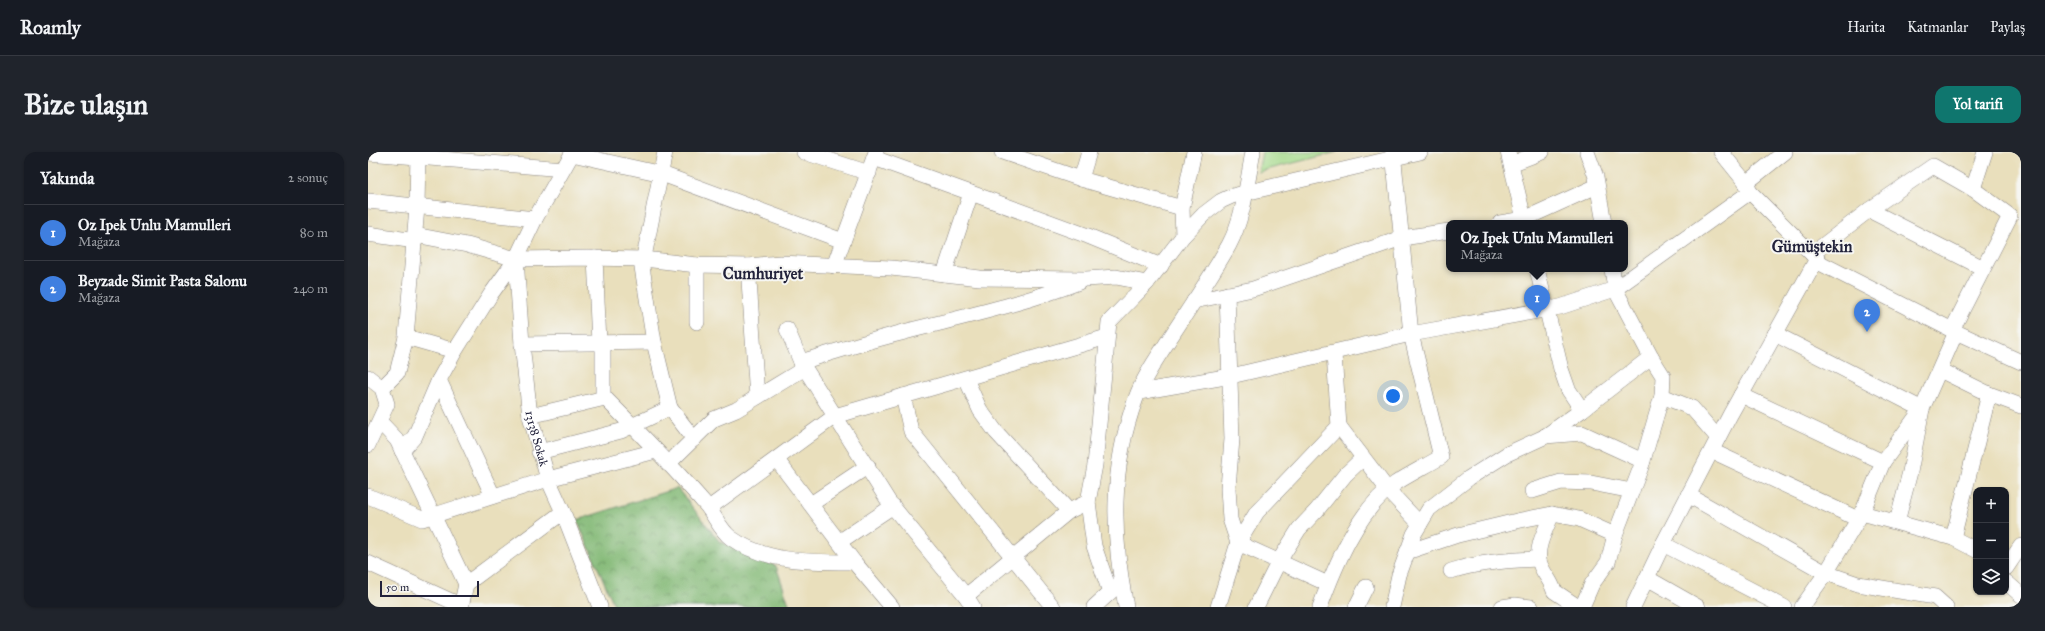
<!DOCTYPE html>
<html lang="tr">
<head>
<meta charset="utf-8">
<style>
	:root { --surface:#171b24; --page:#20242c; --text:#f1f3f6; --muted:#9ea1a6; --line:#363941; --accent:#0f766e }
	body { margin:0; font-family:"IM FELL Great Primer",serif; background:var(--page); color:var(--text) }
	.controls { position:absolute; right:12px; bottom:12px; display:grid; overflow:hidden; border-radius:8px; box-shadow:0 1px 3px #0004 }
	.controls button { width:36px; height:36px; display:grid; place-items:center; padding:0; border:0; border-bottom:1px solid var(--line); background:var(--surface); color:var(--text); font:20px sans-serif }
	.scale { position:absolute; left:12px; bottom:10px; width:99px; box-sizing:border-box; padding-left:4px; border:2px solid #22223b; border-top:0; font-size:11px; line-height:14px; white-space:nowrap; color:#22223b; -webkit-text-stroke:3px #f6f6f2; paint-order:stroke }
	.you { position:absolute; left:1025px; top:244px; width:14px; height:14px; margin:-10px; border:3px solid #fff; border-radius:50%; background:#1a73e8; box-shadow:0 0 0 6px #1a73e833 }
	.badge { display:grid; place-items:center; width:26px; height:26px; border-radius:50%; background:var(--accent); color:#fff; font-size:13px; font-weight:700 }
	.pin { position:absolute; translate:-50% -33px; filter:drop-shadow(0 1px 2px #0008) }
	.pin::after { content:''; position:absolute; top:21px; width:14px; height:12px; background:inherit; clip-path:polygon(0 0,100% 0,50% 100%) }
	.popup { position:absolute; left:1078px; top:68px; width:182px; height:52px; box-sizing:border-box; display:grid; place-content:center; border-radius:8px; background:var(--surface); filter:drop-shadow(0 1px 3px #0005); font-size:13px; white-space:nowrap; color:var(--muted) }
	.popup b { font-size:15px; color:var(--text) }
	.popup::after { content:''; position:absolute; left:50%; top:100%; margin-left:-8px; border:8px solid transparent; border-top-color:var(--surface) }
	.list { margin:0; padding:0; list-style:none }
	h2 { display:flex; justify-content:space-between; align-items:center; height:52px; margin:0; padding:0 16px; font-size:17px }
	h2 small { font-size:13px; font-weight:400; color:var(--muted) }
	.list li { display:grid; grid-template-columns:26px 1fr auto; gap:12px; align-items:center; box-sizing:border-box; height:56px; padding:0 16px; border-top:1px solid var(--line) }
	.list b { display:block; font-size:15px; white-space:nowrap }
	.list p { margin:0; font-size:13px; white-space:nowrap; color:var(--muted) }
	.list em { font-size:13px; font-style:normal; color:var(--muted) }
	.icon { flex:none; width:22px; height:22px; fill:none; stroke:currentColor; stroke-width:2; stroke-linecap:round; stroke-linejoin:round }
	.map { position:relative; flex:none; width:1653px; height:455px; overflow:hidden; border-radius:12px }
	header { display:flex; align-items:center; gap:24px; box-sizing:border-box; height:56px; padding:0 20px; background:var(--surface); border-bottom:1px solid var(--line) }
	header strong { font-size:19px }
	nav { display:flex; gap:22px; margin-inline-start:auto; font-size:14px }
	.intro { display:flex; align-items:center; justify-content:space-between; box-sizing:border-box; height:96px; padding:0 24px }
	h1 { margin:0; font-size:28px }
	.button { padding:10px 18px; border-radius:12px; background:var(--accent); color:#fff; font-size:14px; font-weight:700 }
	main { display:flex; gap:24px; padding:0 24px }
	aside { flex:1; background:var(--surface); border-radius:12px; box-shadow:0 1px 3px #0004 }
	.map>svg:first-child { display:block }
	.green { fill:#a5da8b; stroke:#647e63 }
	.forest { fill:url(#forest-crowns); stroke:#536e59 }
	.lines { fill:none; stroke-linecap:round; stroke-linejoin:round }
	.minor-casing { stroke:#86807c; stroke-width:16 }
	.minor { stroke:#fff; stroke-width:15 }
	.labels { text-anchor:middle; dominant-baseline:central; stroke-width:4; stroke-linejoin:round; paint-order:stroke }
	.street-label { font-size:12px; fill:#22223b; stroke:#f6f6f2 }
	.district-label { font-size:16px; font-weight:bold; fill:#22223b; stroke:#f6f6f2 }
</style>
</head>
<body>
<header>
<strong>Roamly</strong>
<nav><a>Harita</a><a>Katmanlar</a><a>Paylaş</a></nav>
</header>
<div class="intro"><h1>Bize ulaşın</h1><a class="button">Yol tarifi</a></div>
<main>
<aside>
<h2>Yakında<small>2 sonuç</small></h2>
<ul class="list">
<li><span class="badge" style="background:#3f7fe0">1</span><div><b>Oz Ipek Unlu Mamulleri</b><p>Mağaza</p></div><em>80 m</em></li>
<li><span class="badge" style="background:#3f7fe0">2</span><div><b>Beyzade Simit Pasta Salonu</b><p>Mağaza</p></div><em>240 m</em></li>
</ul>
</aside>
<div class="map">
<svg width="1653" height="455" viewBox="0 0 1653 455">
	<defs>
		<pattern id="forest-crowns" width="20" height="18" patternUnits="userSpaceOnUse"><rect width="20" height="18" fill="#84ba77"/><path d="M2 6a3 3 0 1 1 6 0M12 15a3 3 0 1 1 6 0" fill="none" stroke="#6c9763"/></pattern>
	</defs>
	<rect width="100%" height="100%" fill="#f6f6f2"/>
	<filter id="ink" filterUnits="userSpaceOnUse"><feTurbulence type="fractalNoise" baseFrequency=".025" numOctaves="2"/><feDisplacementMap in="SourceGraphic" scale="8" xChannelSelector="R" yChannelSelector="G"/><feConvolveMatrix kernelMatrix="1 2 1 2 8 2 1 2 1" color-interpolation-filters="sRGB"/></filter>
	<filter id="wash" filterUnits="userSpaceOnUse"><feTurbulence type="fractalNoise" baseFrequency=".012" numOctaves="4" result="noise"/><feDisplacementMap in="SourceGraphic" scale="16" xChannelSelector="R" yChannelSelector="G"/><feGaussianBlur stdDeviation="0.9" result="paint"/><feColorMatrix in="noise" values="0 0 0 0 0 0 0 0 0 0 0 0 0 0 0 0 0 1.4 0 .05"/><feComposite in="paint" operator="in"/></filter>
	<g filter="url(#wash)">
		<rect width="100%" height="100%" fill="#e9dfbc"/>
		<path class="green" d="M894,0H969L890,20Z"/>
		<path class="forest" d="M309,336L352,390L408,414L422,455H247L209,368Z"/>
	</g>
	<g filter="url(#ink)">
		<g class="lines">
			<g class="minor-casing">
				<g id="minor">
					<path d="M436,0L501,21"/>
					<path d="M634,0L713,27L721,0"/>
					<path d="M1140,0L1157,71"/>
					<path d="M1219,0L1228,25L1236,71"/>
					<path d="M1353,0L1378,31L1382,40L1454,112L1588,180L1653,210"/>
					<path d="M0,1L195,17"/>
					<path d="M204,2L294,22L475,89"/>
					<path d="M506,6L603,41L576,122"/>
					<path d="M1143,12L1174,0"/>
					<path d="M713,27L814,56"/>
					<path d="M1378,31L1417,0"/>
					<path d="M1605,37L1617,0"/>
					<path d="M603,41L720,84L793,114"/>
					<path d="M0,49L167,67"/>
					<path d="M1501,58L1615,116"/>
					<path d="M1132,71L1156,67L1229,34"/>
					<path d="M0,82L47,89"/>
					<path d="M47,83L99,93L148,107L219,106L276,107L329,113L380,114L412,111L523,116L612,126L718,127L748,125L779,131"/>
					<path d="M815,84L814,56L826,0"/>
					<path d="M1444,102L1501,58L1565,14L1605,37L1642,64L1584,178"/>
					<path d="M227,106L231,191"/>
					<path id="s1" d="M148,107L154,192L162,264L180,327L195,360L232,455"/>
					<path d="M329,113V170"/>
					<path d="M380,114L389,245"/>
					<path d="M466,114L508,0"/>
					<path d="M1169,117L1193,217L1200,237L1214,258"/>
					<path d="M859,142L864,287L860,336L862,367L870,391L889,360L971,274L966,202"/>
					<path d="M826,149L885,137L1034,86L1081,79"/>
					<path d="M419,177L433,210L521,350L598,444L605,455"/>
					<path d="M1407,182L1554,257L1542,320L1529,370"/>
					<path d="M38,185L87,199"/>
					<path d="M154,192L286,190"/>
					<path d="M433,210C462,201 491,192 521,184C584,167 650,154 711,130"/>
					<path d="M1572,218L1621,242L1653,254"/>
					<path d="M0,225L14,236L19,252L0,293"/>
					<path d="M598,227L612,258L628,280L701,359"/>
					<path d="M71,228L125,344"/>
					<path d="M14,236L29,221L38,185L49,55L50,0"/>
					<path d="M771,240L863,224L1043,182L1192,155L1247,137L1382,40"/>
					<path d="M1373,243L1515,310"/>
					<path d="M535,244L543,279L685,455"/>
					<path d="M1294,244L1324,256L1350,286"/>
					<path d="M237,246C272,281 307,317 339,354C347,364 353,379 363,386C398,411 445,410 486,410L524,455"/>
					<path d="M302,256L326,287"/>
					<path d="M162,264L237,246L235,243V191"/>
					<path d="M12,270L29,288L98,432L93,455"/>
					<path d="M971,274L1020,338L1052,372"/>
					<path d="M1177,284L1214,281L1275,309"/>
					<path d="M34,299L47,284L71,228L87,199L123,142L148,107L167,67L205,0"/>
					<path d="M1344,299L1490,367"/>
					<path d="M171,300L253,279L302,256L286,190L274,115L297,0"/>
					<path d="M409,308L486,410"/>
					<path d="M300,312L346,267L368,258L437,216"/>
					<path d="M1164,339L1193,330L1223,331L1264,339"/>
					<path d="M1320,343L1458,421L1490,432L1567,445L1578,455"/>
					<path d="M0,344L54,367L180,327L288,299"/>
					<path d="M720,350L727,313L741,170L779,131L815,84L836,62L853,49L864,44L1052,0"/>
					<path d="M443,352L500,314"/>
					<path d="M341,356L467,264L739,185"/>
					<path d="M1494,361L1585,386L1608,398"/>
					<path d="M1184,362C1179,375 1168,394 1171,408C1173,420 1183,427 1186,439L1210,455"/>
					<path d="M1585,386L1621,242"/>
					<path d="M471,390L525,354"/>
					<path d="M1295,392L1416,455"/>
					<path d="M1039,400L1090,383L1153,368L1184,362L1211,367L1247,383"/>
					<path d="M0,411L94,454"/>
					<path d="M1638,416L1653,394"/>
					<path d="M1083,419C1111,410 1141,408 1170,407"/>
					<path d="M1279,426L1330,455"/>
					<path d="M1638,430L1653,443"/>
					<path d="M98,432L195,360"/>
					<path d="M598,444L701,359L720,350L726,394L742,440"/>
					<path d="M726,455L750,433"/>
					<path d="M758,455C744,383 742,316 768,246C776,224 790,205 802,186C822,155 843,125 861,93C876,65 879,31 885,0"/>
					<path d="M850,455L870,391L960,432"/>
					<path d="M888,455L911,409L931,377L949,358L977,323L995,306"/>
					<path d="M952,455C967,414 990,357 1028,331C1042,322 1058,314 1073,305L1043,182L1025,0"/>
					<path d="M988,455L998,435"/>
					<path d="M1024,455L1031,423L1046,382L1061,357L1101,326L1139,302L1176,285L1214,258L1283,205L1247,137L1244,117"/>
					<path d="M1134,455L1147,453L1163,455"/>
					<path d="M1214,455L1224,432L1240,410L1247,383L1273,315L1294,244L1295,224L1283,205"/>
					<path d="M1265,455L1295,392L1362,263L1449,107"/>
					<path d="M1434,455L1458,421L1494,361L1515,310L1554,257L1588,180"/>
				</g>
			</g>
			<use href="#minor" class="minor"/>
		</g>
	</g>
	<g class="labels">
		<g class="street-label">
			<text stroke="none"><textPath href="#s1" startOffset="181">13138 Sokak</textPath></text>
		</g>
		<g class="district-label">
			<text x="1444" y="94">Gümüştekin</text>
			<text x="395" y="121">Cumhuriyet</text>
		</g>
	</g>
</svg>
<div class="controls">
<button>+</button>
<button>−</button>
<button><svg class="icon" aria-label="layers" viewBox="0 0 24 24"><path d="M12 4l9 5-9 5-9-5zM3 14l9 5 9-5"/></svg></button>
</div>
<div class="scale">50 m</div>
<div class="you"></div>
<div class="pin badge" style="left:1169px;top:166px;background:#3f7fe0">1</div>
<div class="popup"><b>Oz Ipek Unlu Mamulleri</b>Mağaza</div>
<div class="pin badge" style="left:1499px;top:180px;background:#3f7fe0">2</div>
</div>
</main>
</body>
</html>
